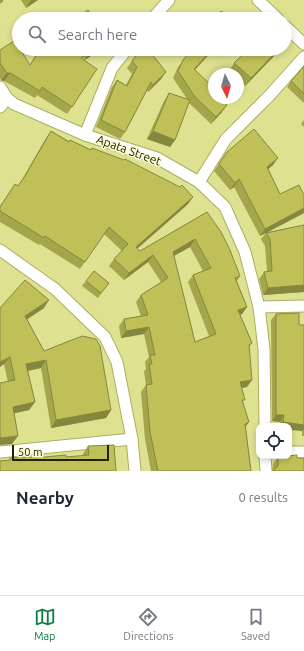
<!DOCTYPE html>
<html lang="en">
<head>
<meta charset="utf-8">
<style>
	:root { --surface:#fff; --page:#f2f2f3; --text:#1f2937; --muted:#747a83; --line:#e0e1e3; --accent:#0b8043 }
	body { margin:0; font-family:Ubuntu,sans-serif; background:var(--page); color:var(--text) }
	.controls { position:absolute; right:12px; bottom:12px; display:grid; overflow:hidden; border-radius:8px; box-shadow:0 2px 6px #0003 }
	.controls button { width:36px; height:36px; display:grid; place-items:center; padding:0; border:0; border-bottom:1px solid var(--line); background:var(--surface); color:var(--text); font:20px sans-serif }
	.compass { position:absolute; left:208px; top:68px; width:36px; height:36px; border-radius:50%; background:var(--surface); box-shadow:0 2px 6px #0003; rotate:175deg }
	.scale { position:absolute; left:12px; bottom:10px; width:97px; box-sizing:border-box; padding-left:4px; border:2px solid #222202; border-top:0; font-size:11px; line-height:14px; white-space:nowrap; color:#222202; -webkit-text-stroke:3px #fdffd8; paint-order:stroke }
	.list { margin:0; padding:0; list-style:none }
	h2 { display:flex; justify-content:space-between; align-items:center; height:52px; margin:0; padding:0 16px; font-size:17px }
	h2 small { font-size:13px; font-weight:400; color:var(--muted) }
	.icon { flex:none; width:22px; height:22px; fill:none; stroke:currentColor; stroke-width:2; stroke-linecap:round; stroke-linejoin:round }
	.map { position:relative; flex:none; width:304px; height:471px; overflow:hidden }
	.search { position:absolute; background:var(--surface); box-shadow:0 2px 6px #0003; left:12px; right:12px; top:12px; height:44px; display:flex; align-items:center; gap:10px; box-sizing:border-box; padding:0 14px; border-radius:22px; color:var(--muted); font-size:15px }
	.sheet { height:124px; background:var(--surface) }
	nav { display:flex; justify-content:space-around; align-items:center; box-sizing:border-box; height:56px; border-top:1px solid var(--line); background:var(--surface); font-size:11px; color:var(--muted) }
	nav a { display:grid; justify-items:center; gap:2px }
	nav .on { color:var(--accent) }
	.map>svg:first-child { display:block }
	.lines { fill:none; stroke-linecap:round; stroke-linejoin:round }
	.minor-casing { stroke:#acae60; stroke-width:13 }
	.minor { stroke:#fff; stroke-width:11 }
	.wall { fill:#a4a64c; fill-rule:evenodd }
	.shaded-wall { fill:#86873e }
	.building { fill:#bfc158; stroke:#86873e; fill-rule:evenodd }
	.labels { text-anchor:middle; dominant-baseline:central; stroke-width:3; stroke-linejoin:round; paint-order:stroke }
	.street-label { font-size:12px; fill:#222202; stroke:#fdffd8 }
</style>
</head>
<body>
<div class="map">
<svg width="304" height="471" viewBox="0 0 304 471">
	<rect width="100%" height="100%" fill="#dee190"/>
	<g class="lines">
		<g class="minor-casing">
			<g id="minor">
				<path d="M258,0L278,19"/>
				<path d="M152,19L169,0"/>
				<path d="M285,26L304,44"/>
				<path d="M0,87L7,98L14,104L85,135L157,158L199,182L225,207L245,252L259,307L264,349L265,426"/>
				<path d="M0,107L7,98"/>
				<path d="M85,135L112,68L127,49"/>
				<path d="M199,182L226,139L269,96L304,57"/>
				<path d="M0,250L55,289L105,337L117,362L132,439L135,471"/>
				<path d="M259,307L304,306"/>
				<path d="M0,452L132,439"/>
				<path d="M289,452H304"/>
				<path d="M265,456L266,471"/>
			</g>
		</g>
		<use href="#minor" class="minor"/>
	</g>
	<g class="wall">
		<path d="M21,0H38L26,8Z"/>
		<path d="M40,49H71L82,56L78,49H101L85,60L83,57L82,59L72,107L67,114L37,95L35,98L4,81L1,80L0,78V50L30,65Z"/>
		<path d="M192,49H214L195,70L224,102L222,112L211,124L189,103L175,140L170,147L147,139L164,101L169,93L187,99L173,78L178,67Z"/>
		<path d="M279,49L275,55L245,86L238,79V74H232L229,71L234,63Z"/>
		<path d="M132,61L161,79L148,92L147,90L125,132L120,139L96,127L112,87L117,80L126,85L132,74L127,68Z"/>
		<path d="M304,66V103L287,87L291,81Z"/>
		<path d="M304,120V127L301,124Z"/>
		<path d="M51,131L69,141L70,140L91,150L92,148L188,204L137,249L140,251L207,212L240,276L237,281L247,307L242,314L240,315L252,343L249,347L247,387L242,388L243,403L251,471H151L145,439L141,392L146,385L144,371L146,369L145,362L149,357L144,334L121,338L119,326L124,319L141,316L136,302L141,295L161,282L148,262L124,280L109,266L114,259L122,251L104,234L80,269L40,244L39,245L0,222V206L15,184L18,186L20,183L46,138ZM190,247L203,271L193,275L188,282L209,336L195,342L174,256Z"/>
		<path d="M227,152L273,165L268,169L280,194L304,213L268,232L304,225V292L263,295L259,279L264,272L267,271L265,246L261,239L266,233L260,236L234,187L230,190L214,171Z"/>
		<path d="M86,281L109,283L98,298L82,286Z"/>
		<path d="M0,308H44L27,319L44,351L111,410L106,418L51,428L41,368L28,371L35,402L29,410L14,413L12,444L8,382L4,364Z"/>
		<path d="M276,314L299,325H304V436H302V431L289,426H279L280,422L272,421L271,320Z"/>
		<path d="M88,446L116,471L9,460L10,458L66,457L83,456V454Z"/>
		<path d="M278,457L297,458L304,471H272L273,464Z"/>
	</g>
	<g class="shaded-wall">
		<path d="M31,0H38L26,8Z"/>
		<path d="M94,49H101L85,60L90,52Z"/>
		<path d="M213,49H214L189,76L194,69Z"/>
		<path d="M279,49L275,55L245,86L251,78Z"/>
		<path d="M166,72L161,79L148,92L153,85Z"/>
		<path d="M7,73H10L4,81L1,80Z"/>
		<path d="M227,105L222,112L211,124L216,117Z"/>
		<path d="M153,131L175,140L170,147L147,139Z"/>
		<path d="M278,158L273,165L262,175L267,167Z"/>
		<path d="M239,179L234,187L230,190L235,183Z"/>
		<path d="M193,197L188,204L131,254L136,247Z"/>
		<path d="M304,208V213L260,236L265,229Z"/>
		<path d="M195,239L190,247L168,259L173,252Z"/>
		<path d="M153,255L148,262L124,280L129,273Z"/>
		<path d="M304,285V292L263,295L268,288Z"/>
		<path d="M49,300L44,308L20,324L25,316Z"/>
		<path d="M247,307L242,314L233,317L238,310Z"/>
		<path d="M149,327L144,334L121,338L126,331Z"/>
		<path d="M10,357L4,364L0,367V362Z"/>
		<path d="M46,360L41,368L21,372L26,364Z"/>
		<path d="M252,380L247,387L235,389L240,382Z"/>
		<path d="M35,402L29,410L7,415L13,407Z"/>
		<path d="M111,410L106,418L51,428L56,420Z"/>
		<path d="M276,415H284L280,422L272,421Z"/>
		<path d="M249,422L244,429L245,424Z"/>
		<path d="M283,422L304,425V429L302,431L289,430V426H281Z"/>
		<path d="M18,436L12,444L0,445V438Z"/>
	</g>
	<g class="building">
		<path d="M0,0H2L3,1L0,3Z"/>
		<path d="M88,10L94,19H75Z"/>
		<path d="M221,11L231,19H215Z"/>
		<path d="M14,41L19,48V49H20L30,65L40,49H71L83,56L81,58L97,69L72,107L42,87L40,91L10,73H7L0,63V50Z"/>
		<path d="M88,49H94L90,52Z"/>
		<path d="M141,49H148L166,72L153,85L151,82L125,132L101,120L117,80L127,86L137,67L132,61Z"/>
		<path d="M192,49H213L194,69L214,88V98H225L226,99L223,101L227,105L216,117L195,97L178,71L183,60Z"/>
		<path d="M249,49H279L251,78L234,63Z"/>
		<path d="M304,66V94L291,81Z"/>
		<path d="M169,93L190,100L175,140L153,131Z"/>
		<path d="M254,129L278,158L267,167L280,194L299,185L304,195V208L265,229L239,179L235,183L219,164L227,152Z"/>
		<path d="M51,131L69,142L70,140L91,150L92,148L124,160L125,159L180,187L182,185L193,197L136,247L140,251L207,212L221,232L230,250L240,276L235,278L247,307L238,310L252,343L249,345L252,380L240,382L245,400H242L249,422L245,424L251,471H158L150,432L146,385L152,384L149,364H152L150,355H155L149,327L126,331L124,319L148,315L141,295L168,278L153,255L129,273L114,259L128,244L109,227L85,262L45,236L44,238L0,211V207L15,184L18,186L25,176ZM195,239L211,268L193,275L216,334L195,342L173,252Z"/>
		<path d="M304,225V285L268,288L264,272L272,271L270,239L266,233Z"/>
		<path d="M94,271L109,283L101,293L86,281Z"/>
		<path d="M25,280L49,300L25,316L44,351L82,336L96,339L100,346L111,410L56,420L46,360L26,364L35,402L13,407L18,436L0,438V383L15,380L10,357L0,362V308Z"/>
		<path d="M299,313V325H304V425L283,422L284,415H276V314Z"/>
		<path d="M114,445L116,471H0V461L10,460V458L34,457V458L66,455V457L89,455L88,446Z"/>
		<path d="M297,455V458H304V471H274V470L278,466V457Z"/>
	</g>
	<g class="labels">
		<g class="street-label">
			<text transform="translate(129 150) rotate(20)">Apata Street</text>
		</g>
	</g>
</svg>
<div class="controls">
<button><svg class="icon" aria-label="locate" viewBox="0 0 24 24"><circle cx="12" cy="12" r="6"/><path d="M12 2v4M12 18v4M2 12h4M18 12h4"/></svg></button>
</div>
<svg class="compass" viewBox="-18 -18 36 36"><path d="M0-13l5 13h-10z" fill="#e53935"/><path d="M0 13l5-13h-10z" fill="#747a83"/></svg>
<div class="scale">50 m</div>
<div class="search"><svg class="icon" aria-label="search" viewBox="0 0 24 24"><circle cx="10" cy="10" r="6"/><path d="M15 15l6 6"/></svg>Search here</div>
</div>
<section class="sheet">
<h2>Nearby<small>0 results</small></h2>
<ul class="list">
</ul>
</section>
<nav>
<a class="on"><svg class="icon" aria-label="map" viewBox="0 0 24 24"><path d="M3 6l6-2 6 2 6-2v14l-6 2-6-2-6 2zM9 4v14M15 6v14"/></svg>Map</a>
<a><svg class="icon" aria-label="directions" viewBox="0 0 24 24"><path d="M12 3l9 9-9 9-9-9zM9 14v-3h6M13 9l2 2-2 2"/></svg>Directions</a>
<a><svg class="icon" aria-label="saved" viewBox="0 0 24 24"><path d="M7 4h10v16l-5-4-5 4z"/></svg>Saved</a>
</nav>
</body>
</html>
